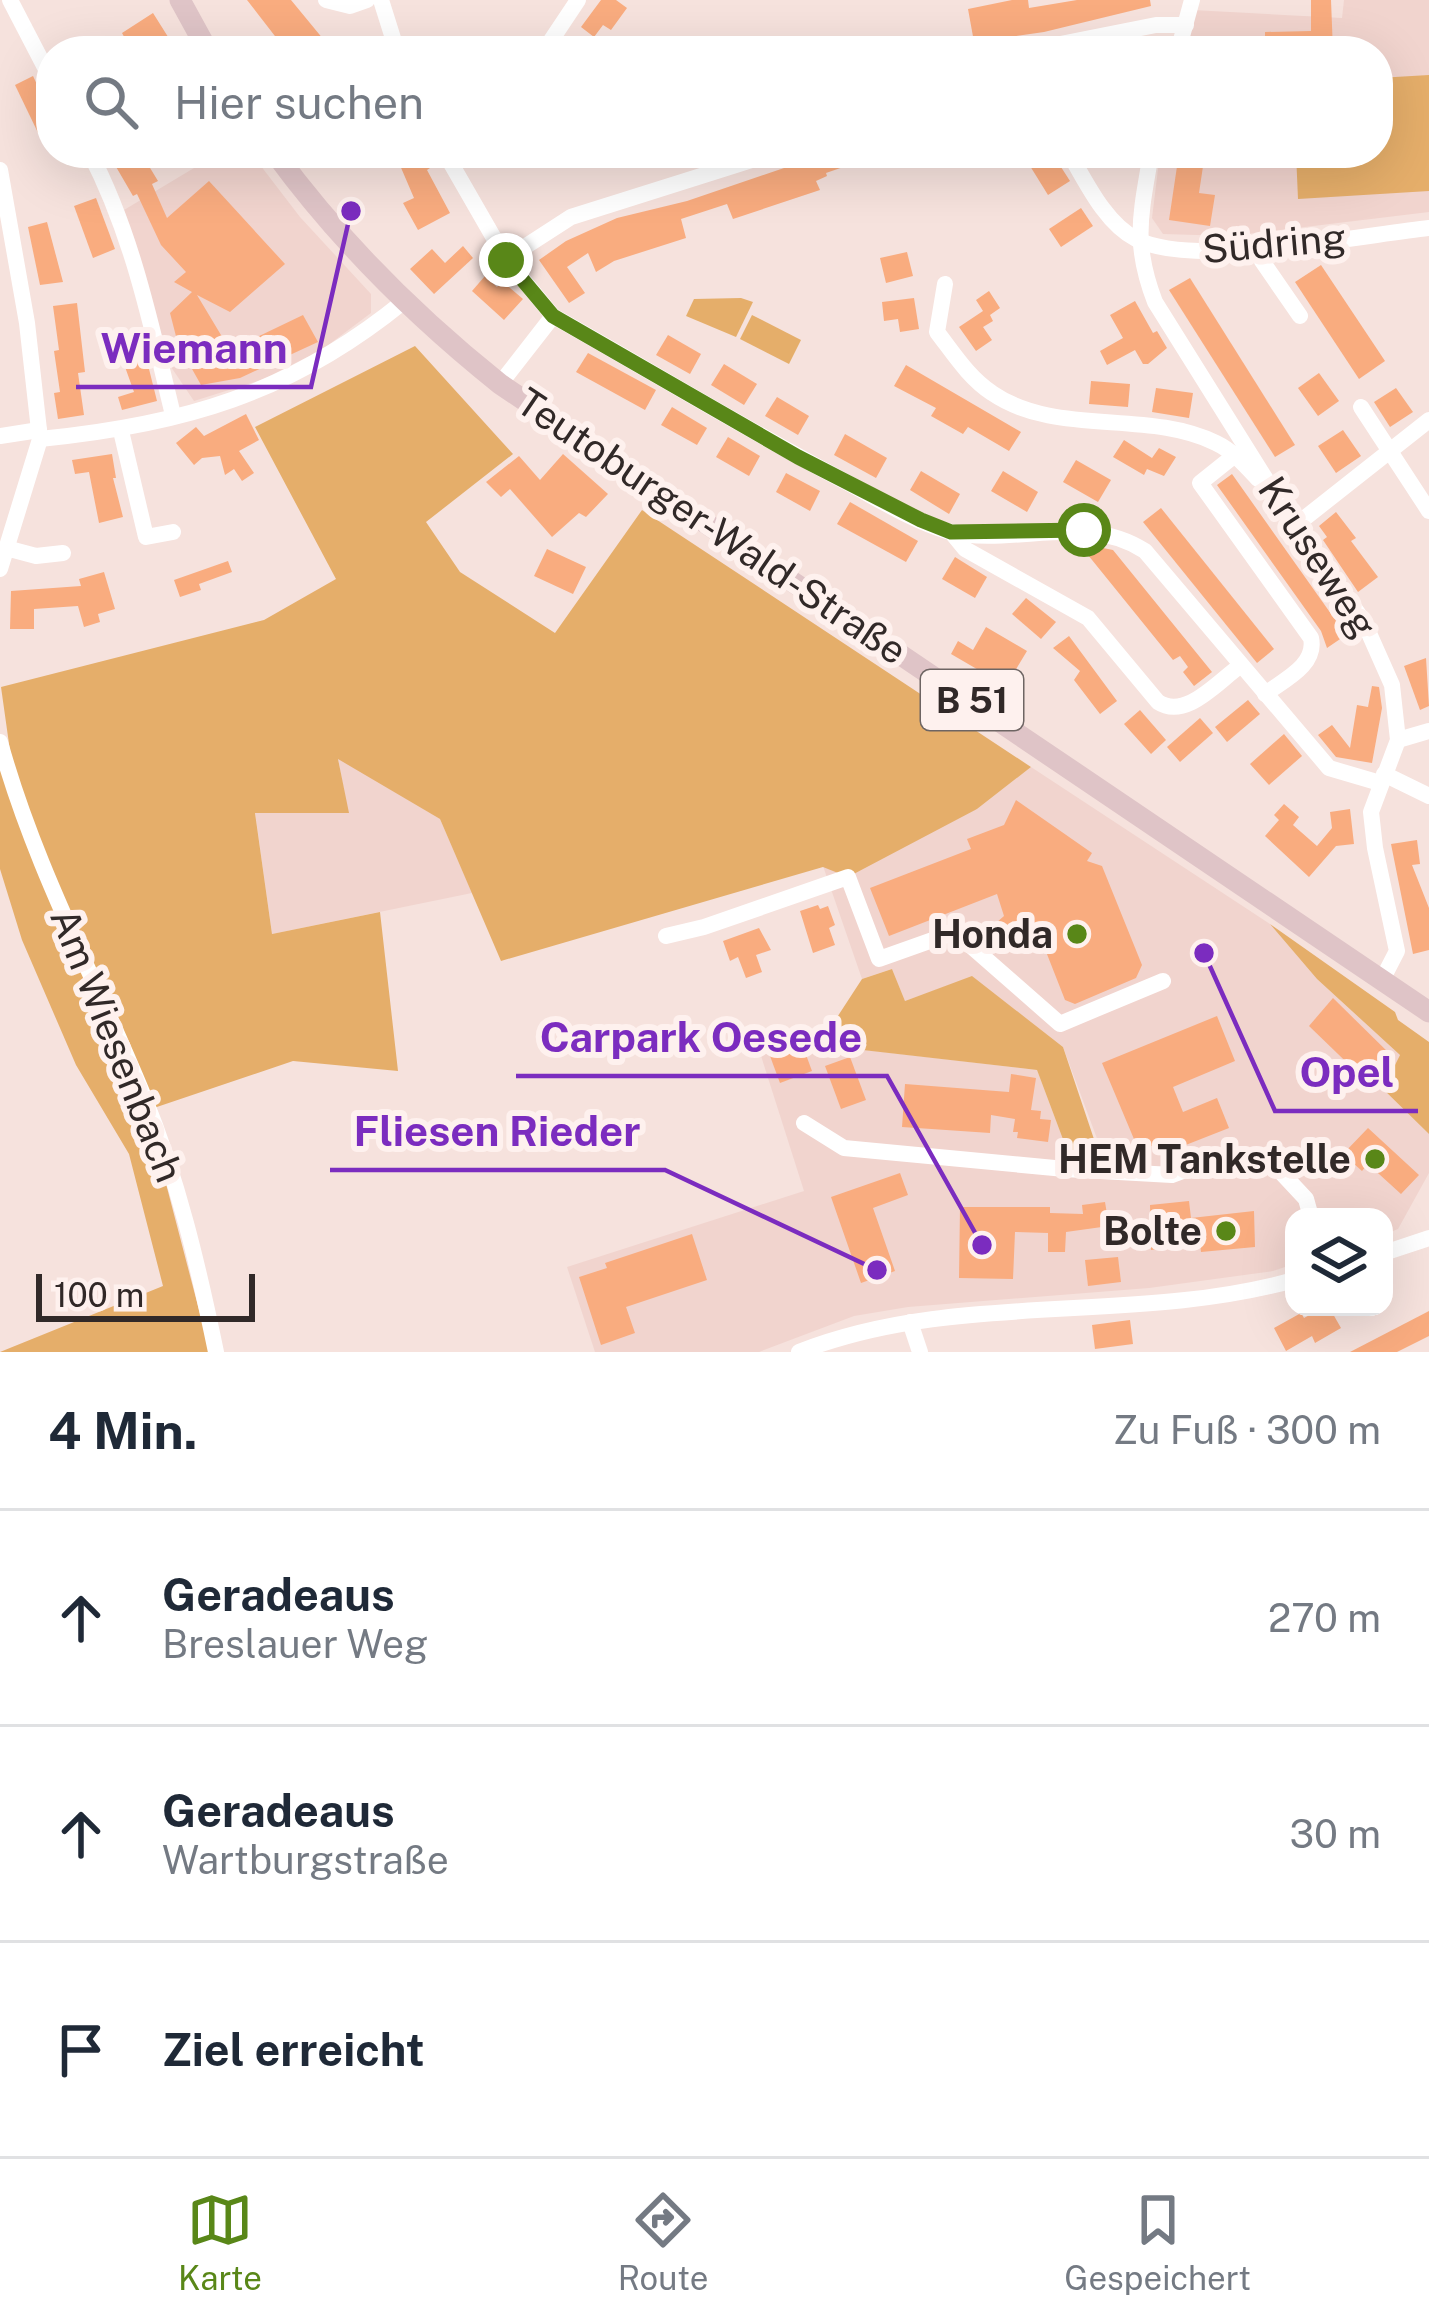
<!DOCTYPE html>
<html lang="de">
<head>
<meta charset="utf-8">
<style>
	:root { --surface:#fff; --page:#f6f6f7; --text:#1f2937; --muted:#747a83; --line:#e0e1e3; --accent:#598718 }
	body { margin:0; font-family:"Public Sans",sans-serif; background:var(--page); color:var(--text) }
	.controls { position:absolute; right:36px; bottom:36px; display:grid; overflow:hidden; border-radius:24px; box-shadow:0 12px 48px #0002 }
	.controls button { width:108px; height:108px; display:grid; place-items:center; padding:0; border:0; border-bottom:3px solid var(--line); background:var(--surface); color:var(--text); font:60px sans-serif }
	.scale { position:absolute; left:36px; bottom:30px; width:219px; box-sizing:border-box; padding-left:12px; border:6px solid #312928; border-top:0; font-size:33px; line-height:42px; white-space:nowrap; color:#312928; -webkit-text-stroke:9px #fef1ee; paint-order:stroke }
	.stop { position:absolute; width:36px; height:36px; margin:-27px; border:9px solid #598718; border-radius:50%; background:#fff }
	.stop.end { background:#598718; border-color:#fff; box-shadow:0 3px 12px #0008 }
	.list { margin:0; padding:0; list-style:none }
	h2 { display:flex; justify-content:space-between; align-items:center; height:156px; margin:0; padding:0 48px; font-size:51px }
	h2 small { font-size:39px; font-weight:400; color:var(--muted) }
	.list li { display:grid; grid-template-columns:78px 1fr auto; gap:36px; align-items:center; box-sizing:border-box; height:216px; padding:0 48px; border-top:3px solid var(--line) }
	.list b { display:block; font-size:45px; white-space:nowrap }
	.list p { margin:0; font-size:39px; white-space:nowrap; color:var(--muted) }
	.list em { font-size:39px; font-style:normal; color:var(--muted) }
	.icon { flex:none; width:66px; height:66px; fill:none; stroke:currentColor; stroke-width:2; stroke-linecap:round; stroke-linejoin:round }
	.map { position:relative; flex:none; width:1429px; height:1352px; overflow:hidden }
	.search { position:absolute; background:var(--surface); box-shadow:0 12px 48px #0002; left:36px; right:36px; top:36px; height:132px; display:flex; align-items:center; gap:30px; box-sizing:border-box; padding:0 42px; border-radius:48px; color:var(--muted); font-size:45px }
	.sheet { height:804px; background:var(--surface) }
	nav { display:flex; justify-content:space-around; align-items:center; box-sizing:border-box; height:168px; border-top:3px solid var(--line); background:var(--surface); font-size:33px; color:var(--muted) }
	nav a { display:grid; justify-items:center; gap:6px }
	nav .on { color:var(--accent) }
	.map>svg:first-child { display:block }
	.built { fill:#f1d4ce }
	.green { fill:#e5ae6a }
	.building { fill:#f9ac7f }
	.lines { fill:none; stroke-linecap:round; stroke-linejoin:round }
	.minor { stroke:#fff; stroke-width:16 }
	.major { stroke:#dfc4c7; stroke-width:21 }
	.route { stroke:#598718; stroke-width:15 }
	.poi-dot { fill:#598718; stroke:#fef1ee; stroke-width:4.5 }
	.labels { text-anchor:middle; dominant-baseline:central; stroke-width:12; stroke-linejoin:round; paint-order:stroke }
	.shield { fill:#fef1ee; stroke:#6e6563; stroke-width:3 }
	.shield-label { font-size:36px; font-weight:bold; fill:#312928 }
	.street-label { font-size:39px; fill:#312928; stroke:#fef1ee }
	.poi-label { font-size:39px; font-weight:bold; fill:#312928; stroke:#fef1ee; text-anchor:end }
	.leader { fill:none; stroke:#7b2cbf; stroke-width:4.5 }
	.callout-dot { fill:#7b2cbf; stroke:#fef1ee; stroke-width:4.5 }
	.callout-label { font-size:42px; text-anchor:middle; font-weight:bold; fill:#7b2cbf; stroke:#fef1ee; stroke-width:12; stroke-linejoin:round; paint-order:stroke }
</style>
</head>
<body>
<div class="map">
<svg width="1429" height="1352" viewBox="0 0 1429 1352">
	<rect width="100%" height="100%" fill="#f6e2dd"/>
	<g class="built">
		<path d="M1344,0H1429V212L1230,236L1163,234L1152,218L1160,153H1378V51H1183L1193,10L1342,18Z"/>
		<path d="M219,153H251L300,217L371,294V313L323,349L264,379L194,401L167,361L124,210Z"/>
		<path d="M338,758L440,819L472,893L272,934L255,812L348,813Z"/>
		<path d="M1031,767L1270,924L1317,979L1400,1055L1383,1089L1429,1134V1173L1398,1229L1384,1235V1217H1294V1264L1273,1271L1149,1288L908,1307L854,1316L759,1352H595L567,1267L804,1191L755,1037L1037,1070L1070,1158L1105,1160L1063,1047L972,977L905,1001L892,969L862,979L823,866L977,809Z"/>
	</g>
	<g class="green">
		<path d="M1429,75V191L1298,199L1296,153H1378V78Z"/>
		<path d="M741,298L753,302L736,337L686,316L694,299Z"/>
		<path d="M752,315L801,340L789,364L740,339Z"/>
		<path d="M415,346L513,454L426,522L460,572L555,633L642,510L1031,767L977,809L848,877L823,867L501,961L440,819L338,759L349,813H255L272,934L380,912L398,1071L293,1061L142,1112L165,1180L210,1352H0L163,1286L129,1154L76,1065L22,940L0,869V762L11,758L1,687L264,620L336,579L255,427Z"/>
		<path d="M1270,924L1395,1012L1398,1020L1429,1042V1134L1383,1089L1400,1055L1317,979Z"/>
		<path d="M892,969L905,1001L972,976L1063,1047L1101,1160L1070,1158L1037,1070L819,1045L862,979Z"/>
	</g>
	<g class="building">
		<path d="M247,0H291L333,51H295L282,37L278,40Z"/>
		<path d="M601,0H616L627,8L611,30L603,25L594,37L581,27Z"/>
		<path d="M1012,0H1028L1029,8L1077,0H1150L1151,6L1044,32L974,42L968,9Z"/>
		<path d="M1311,0H1331L1333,51H1265V32L1311,31Z"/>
		<path d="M153,13L170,40L152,51H145L137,38L128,44L122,33Z"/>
		<path d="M33,76L51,114V133L41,139L15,85Z"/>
		<path d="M108,153H141L158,181L152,184L167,218L209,181L285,264L230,312L197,295L230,350L303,315L318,342L240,378L201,385L178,344L170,313L192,292L174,282L186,272L161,245L137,194L133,196Z"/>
		<path d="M403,153H423L430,168L427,170L450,213L418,230L403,203L414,198L396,156Z"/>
		<path d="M828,153L918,154L879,168L875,156L826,173L827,176L816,181L820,190L733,219L727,204L681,219L686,238L614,261L596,272L588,253L567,267L585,293L569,303L539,260L566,241L617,218L687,201Z"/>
		<path d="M1022,153H1052L1070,181L1048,195Z"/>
		<path d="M1179,153H1205L1199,193L1215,195L1210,226L1169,220Z"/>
		<path d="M96,198L115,249L93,258L74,206Z"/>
		<path d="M1081,208L1093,226L1061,247L1049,229Z"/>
		<path d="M47,222L63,282L40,285L28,227Z"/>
		<path d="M463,246L473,258L434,294L410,269L432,249L445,263Z"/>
		<path d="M907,252L913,276L886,283L880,258Z"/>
		<path d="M1321,265L1385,361L1359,379L1295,282Z"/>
		<path d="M485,276L497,287L502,281L523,299L504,320L472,291Z"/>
		<path d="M1190,278L1295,445L1275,457L1169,290Z"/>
		<path d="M989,291L1000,308L990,315L993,321L983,327L992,340L976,351L959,327L983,311L976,300Z"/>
		<path d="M914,298L919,329L900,332L898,319L884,321L882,302Z"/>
		<path d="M1135,301L1153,333L1157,331L1167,348L1148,364H1143L1135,350L1107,365L1100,351L1123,338L1110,315Z"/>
		<path d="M77,303L85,372L78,373L84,415L58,419L54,393L60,392L54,351L59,350L53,306Z"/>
		<path d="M140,333L157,401L122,410L118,397L134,392L115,339Z"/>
		<path d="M668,335L701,354L690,374L656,355Z"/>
		<path d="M588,353L656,390L645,410L576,372Z"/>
		<path d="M724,364L757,384L744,405L711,385Z"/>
		<path d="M906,365L1021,432L1009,451L968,427L963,434L931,416L936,408L894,386Z"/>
		<path d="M1319,373L1339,401L1318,416L1298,388Z"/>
		<path d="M1091,381L1130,384L1128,407L1089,404Z"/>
		<path d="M1156,388L1193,393L1189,418L1152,412Z"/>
		<path d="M1396,388L1413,412L1390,427L1374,402Z"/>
		<path d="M777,397L809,416L798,435L765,416Z"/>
		<path d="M672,407L707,428L697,445L661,425Z"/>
		<path d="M246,414L259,440L239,451L254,473L242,481L234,469L225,475L220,456L202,458L194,465L176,443L196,427L204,436Z"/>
		<path d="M1343,430L1361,456L1336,473L1318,446Z"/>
		<path d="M845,434L887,458L876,478L834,455Z"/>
		<path d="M728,437L760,456L749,476L716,457Z"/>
		<path d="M1124,440L1152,458L1159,448L1176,457L1164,476L1147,469L1144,475L1113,457Z"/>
		<path d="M112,454L116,478H113L123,517L99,523L89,472L75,474L72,460Z"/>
		<path d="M563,454L608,494L586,517L579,513L552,537L510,489L501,497L486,482L519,456L540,480Z"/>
		<path d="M1076,460L1111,480L1098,502L1063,482Z"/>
		<path d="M921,471L960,494L949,514L910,490Z"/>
		<path d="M1003,471L1038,492L1027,512L991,491Z"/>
		<path d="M786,473L820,491L810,511L776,492Z"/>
		<path d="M1232,474L1346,635L1327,648L1321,631L1217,485Z"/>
		<path d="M850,502L918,541L906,562L837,524Z"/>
		<path d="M1161,508L1274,649L1257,663L1143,522Z"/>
		<path d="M1336,512L1356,538L1351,541L1378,577L1358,592L1323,540L1327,537L1319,526Z"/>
		<path d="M1098,547L1113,550L1212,672L1194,686L1183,672L1188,667L1180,656L1173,660L1088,555Z"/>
		<path d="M547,549L586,567L573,594L534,576Z"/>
		<path d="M955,557L987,577L975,598L942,579Z"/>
		<path d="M228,561L232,572L199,584L201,590L180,597L174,580Z"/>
		<path d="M104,572L115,609L98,614L100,622L84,627L78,606L34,609V629H10L11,591L81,586L79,579Z"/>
		<path d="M1026,598L1056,622L1041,639L1012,614Z"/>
		<path d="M986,627L1027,651L1006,686L951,654L958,641L973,650Z"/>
		<path d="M1069,636L1117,701L1100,714L1074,680L1080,671L1053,648Z"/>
		<path d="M1426,658L1429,706L1420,710L1404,666Z"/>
		<path d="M1372,686L1379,687L1382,708L1372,763L1336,757L1318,735L1332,725L1350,748L1357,705L1368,707Z"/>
		<path d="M1248,700L1260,714L1227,742L1215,727Z"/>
		<path d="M1140,710L1166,740L1151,754L1124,724Z"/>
		<path d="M1200,718L1213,733L1180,762L1167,747Z"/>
		<path d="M1284,734L1302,756L1269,785L1250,764Z"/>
		<path d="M1016,800L1092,853L1087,861L1102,866L1142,965L1136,978L1075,1004L1065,1000L1043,944L1020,932L997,952L980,937L1004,916L997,894L889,936L870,888L971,849L967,839L1004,825Z"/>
		<path d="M1284,804L1299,817L1293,825L1317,846L1332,828L1330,812L1350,809L1354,844L1336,846L1309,877L1265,836L1279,820L1274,815Z"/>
		<path d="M1417,840L1420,864L1412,865L1429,908V950L1413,954L1391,844Z"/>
		<path d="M818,905L820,909L828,906L835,925L829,928L835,945L813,953L800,911Z"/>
		<path d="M759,928L771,950L756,955L762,972L746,978L738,957L730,961L723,941Z"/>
		<path d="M1333,998L1395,1059L1367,1082L1309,1026Z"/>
		<path d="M1217,1016L1235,1061L1173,1087L1183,1112L1217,1098L1229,1128L1173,1150L1169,1139L1139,1151L1102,1063Z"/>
		<path d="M802,1044L812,1071L780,1083L770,1056Z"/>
		<path d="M850,1057L866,1100L841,1109L825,1066Z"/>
		<path d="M1011,1074L1036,1078L1031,1110L1041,1111L1040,1119L1051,1120L1048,1142L1017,1138L1018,1132H1013L1015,1119L991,1115L990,1133L902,1127L905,1084L1009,1092Z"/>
		<path d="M1368,1128L1419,1175L1401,1194L1368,1164L1362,1171L1343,1154Z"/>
		<path d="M900,1173L908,1195L873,1208L895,1271L861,1283L831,1197Z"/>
		<path d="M1189,1201L1191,1218L1254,1211L1255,1247L1201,1252L1200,1244L1151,1250L1150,1205Z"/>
		<path d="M1105,1202L1109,1226L1066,1232L1065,1252H1048V1233L1015,1232L1013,1279L959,1278L960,1207H1050V1213L1083,1214L1082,1205Z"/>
		<path d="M692,1234L707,1280L626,1307L635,1333L601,1345L579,1277L607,1268L605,1263Z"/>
		<path d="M1118,1257L1121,1282L1088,1286L1085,1260Z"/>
		<path d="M1324,1307H1329L1341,1328L1315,1343L1312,1336L1286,1351L1274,1328L1301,1313L1304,1318Z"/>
		<path d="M1429,1311V1336L1397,1352H1350Z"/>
		<path d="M1130,1320L1133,1344L1095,1349L1092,1325Z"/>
	</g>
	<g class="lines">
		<g class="minor">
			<path d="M10,0L51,79"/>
			<path d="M326,0L350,6L367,0"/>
			<path d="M381,0L397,51"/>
			<path d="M544,51L578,0"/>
			<path d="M1025,51L1156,25H1186"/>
			<path d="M1178,51L1192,0"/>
			<path d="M90,153C133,236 151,325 173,415"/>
			<path d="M445,153L506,259L553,316"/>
			<path d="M1069,153C1086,182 1105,223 1136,239C1194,269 1362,235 1429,228"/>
			<path d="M1151,153C1141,214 1132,242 1155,302L1272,489L1364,622L1392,685L1398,740L1371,812L1375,848L1397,951L1382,980"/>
			<path d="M0,170L27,323L40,439L0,569"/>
			<path d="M1260,247L1262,261L1300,316"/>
			<path d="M506,259L571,217L774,153"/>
			<path d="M945,284L937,332C954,354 969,378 992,393C1056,437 1147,409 1216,443C1233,451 1246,466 1258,479"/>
			<path d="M500,384L553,316C651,371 748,431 848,483C880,500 913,521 947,531C1013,548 1083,511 1145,551L1329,768L1380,783"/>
			<path d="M1361,407L1429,511"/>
			<path d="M121,431L146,537L173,532"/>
			<path d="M0,436L39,430"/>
			<path d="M40,439C182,425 290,394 403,302"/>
			<path d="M1235,455L1200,483L1311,638C1317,665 1284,680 1265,694"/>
			<path d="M1296,525L1429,420"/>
			<path d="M951,532L965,549L1088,618L1158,702C1186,720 1217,682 1240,666"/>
			<path d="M6,548L36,556L63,553"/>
			<path d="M1398,740L1429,731"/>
			<path d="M0,742C34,866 96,979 144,1097C178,1180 198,1265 216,1352"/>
			<path d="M1384,774L1429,796"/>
			<path d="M666,936L704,927L848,877L879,959L955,932L1060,1024L1163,981"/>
			<path d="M804,1123L844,1148L1065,1169L1172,1175L1212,1160L1244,1155L1278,1169L1306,1199L1311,1217"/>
			<path d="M1384,1253L1429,1238"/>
			<path d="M910,1322L920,1352"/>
			<path d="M799,1352C956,1290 1133,1325 1294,1280"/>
		</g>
		<g class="major">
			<path d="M180,0L208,51"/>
			<path d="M275,153C340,242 415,316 500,384L1429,1012"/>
		</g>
	</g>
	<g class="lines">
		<path class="route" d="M506,260L553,316L798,457L921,520L951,532L1084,530"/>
	</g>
	<g class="poi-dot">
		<circle cx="1077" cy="934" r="12"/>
		<circle cx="1375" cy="1159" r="12"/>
		<circle cx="1226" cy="1231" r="12"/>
	</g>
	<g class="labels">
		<rect class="shield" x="921" y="670" width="102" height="60" rx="9"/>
		<g class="shield-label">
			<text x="972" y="700">B 51</text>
		</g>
		<g class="street-label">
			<text transform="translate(1274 243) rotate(-5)">Südring</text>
			<text transform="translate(712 526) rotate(34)">Teutoburger-Wald-Straße</text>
			<text transform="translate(1318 557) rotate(57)">Kruseweg</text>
			<text transform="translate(117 1045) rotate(68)">Am Wiesenbach</text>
		</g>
		<g class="poi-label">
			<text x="1053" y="934">Honda</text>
			<text x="1351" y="1159">HEM Tankstelle</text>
			<text x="1202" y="1231">Bolte</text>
		</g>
	</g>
	<path class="leader" d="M351 211L311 387H76M982 1245L887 1076H516M1204 953L1275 1111H1418M877 1270L665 1170H330"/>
	<g class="callout-dot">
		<circle cx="351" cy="211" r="12"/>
		<circle cx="982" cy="1245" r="12"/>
		<circle cx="1204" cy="953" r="12"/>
		<circle cx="877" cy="1270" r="12"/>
	</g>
	<g class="callout-label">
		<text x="194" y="363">Wiemann</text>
		<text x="701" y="1052">Carpark Oesede</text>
		<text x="1347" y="1087">Opel</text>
		<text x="497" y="1146">Fliesen Rieder</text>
	</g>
</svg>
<div class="controls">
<button><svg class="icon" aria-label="layers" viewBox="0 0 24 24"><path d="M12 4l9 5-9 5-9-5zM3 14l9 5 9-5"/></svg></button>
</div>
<div class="scale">100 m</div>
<div class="stop" style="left:1084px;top:530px"></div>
<div class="stop end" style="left:506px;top:260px"></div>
<div class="search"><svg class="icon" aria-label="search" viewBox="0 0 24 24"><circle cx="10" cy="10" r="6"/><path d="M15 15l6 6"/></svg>Hier suchen</div>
</div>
<section class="sheet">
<h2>4 Min.<small>Zu Fuß · 300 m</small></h2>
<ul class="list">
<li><svg class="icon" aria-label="ahead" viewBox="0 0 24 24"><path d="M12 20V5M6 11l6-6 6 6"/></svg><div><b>Geradeaus</b><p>Breslauer Weg</p></div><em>270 m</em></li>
<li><svg class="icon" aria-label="ahead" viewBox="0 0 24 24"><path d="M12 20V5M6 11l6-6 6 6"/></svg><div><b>Geradeaus</b><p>Wartburgstraße</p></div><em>30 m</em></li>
<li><svg class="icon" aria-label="arrive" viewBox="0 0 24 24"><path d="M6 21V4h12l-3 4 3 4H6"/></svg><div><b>Ziel erreicht</b></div></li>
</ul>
</section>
<nav>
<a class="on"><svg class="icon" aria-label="map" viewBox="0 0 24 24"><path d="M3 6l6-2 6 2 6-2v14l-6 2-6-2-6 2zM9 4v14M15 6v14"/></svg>Karte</a>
<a><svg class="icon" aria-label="directions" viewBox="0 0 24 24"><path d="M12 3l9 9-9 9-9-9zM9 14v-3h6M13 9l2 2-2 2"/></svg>Route</a>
<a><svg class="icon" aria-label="saved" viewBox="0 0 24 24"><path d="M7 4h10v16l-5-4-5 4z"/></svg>Gespeichert</a>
</nav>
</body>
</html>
